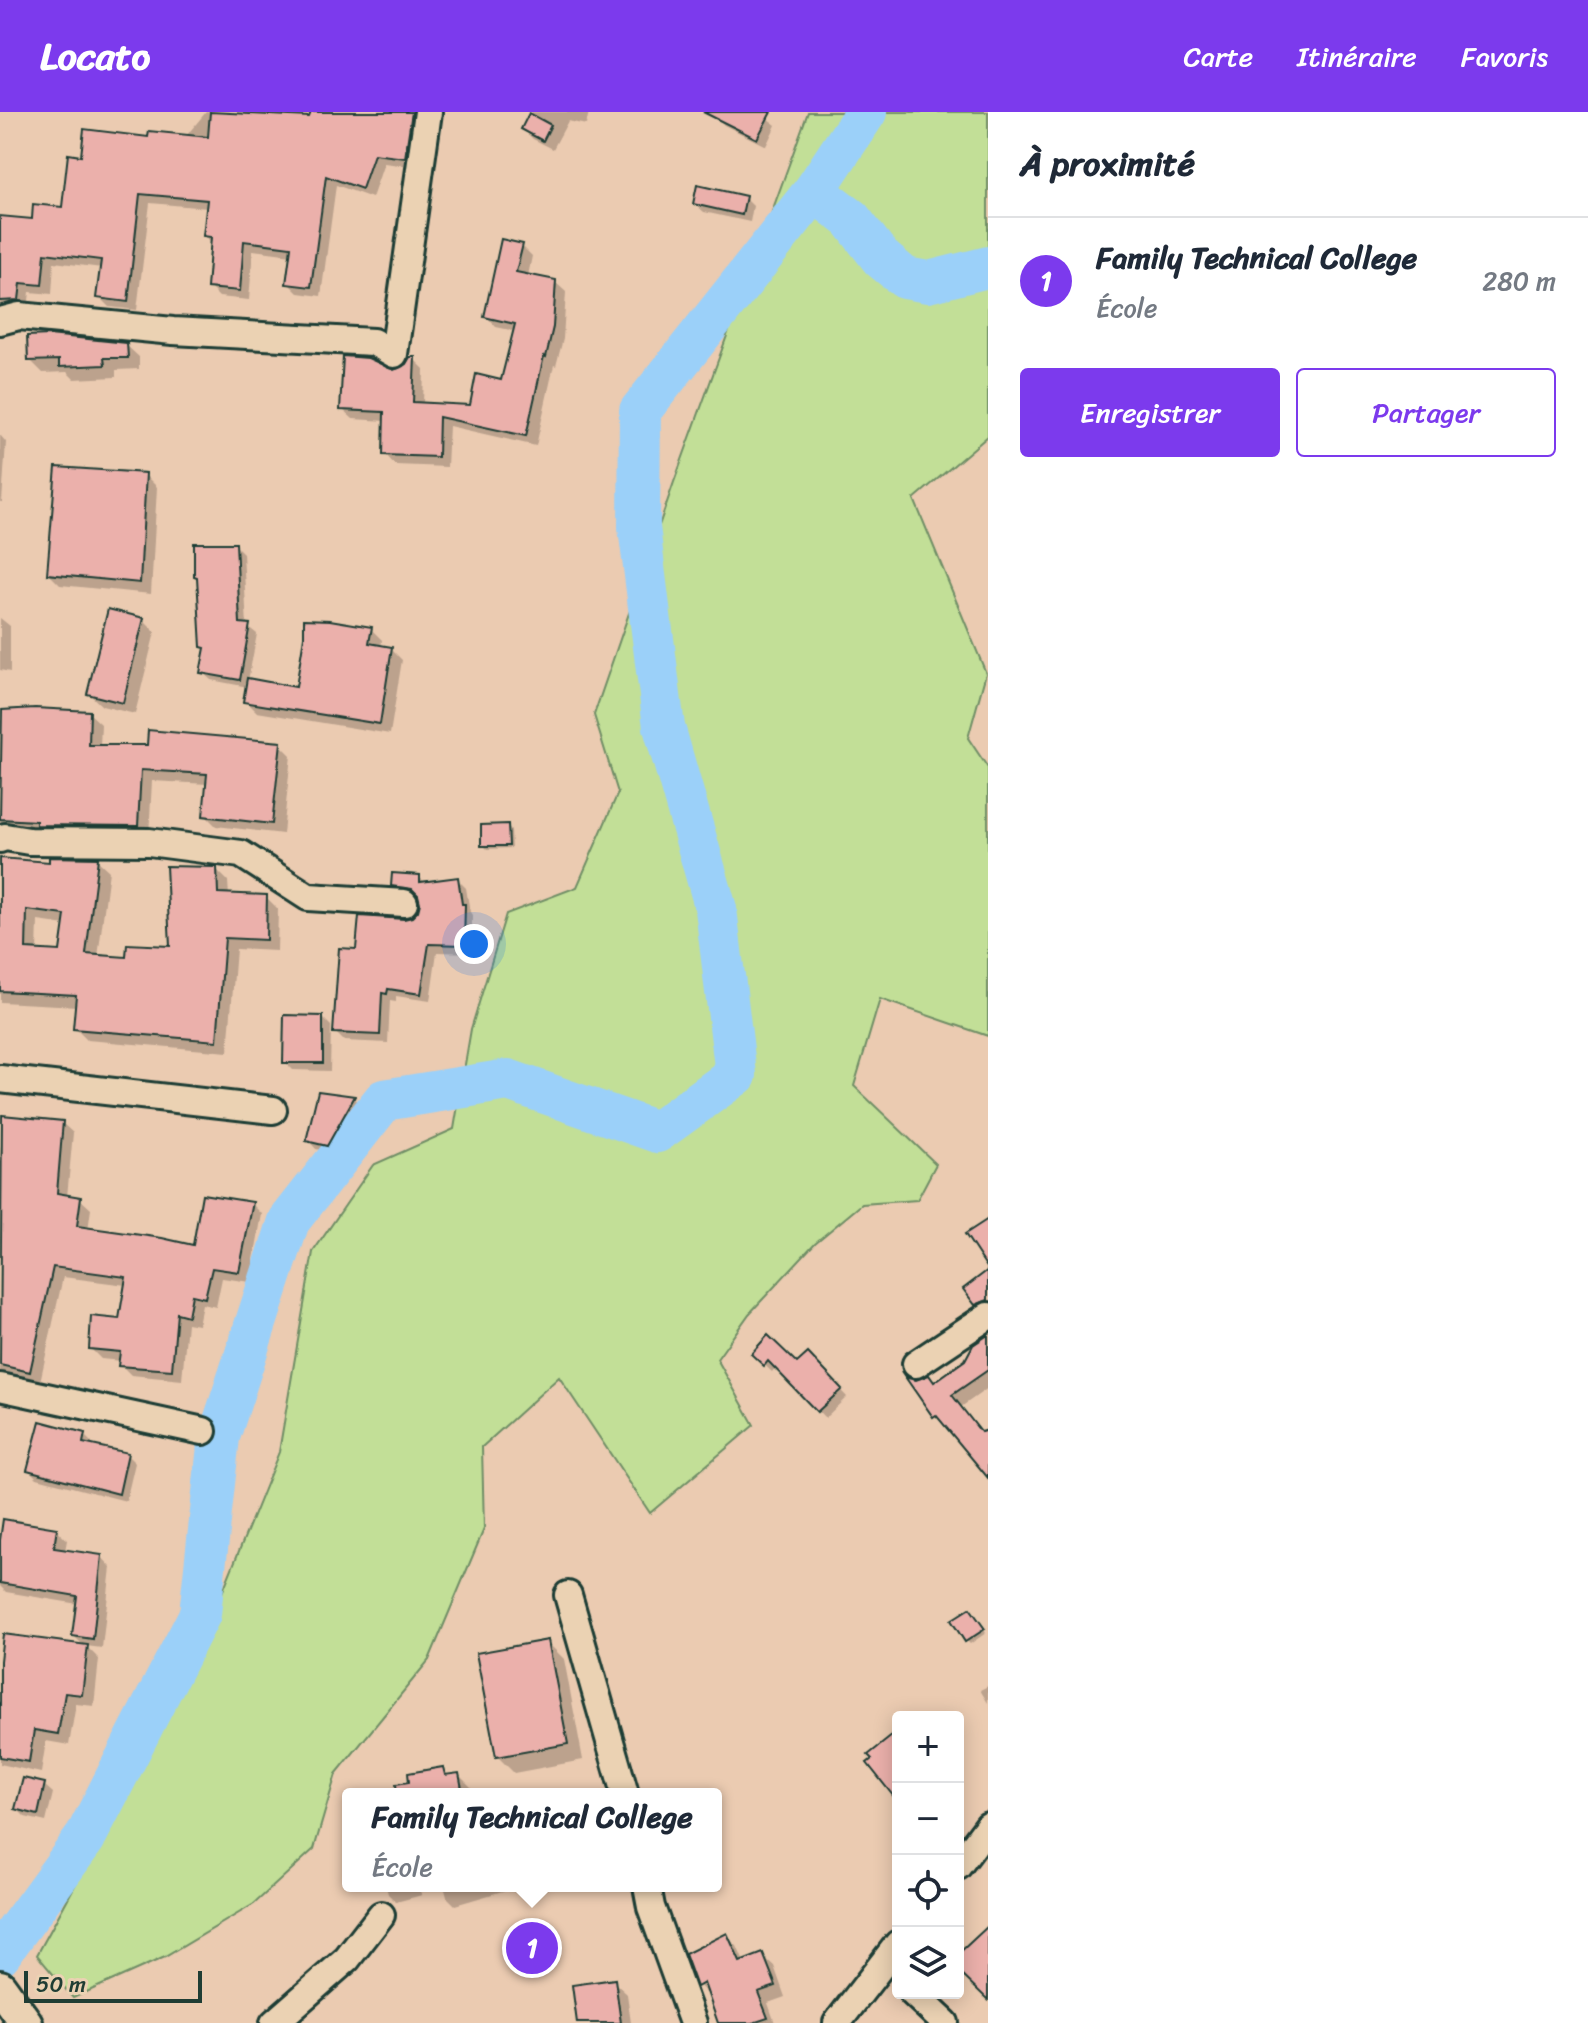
<!DOCTYPE html>
<html lang="fr">
<head>
<meta charset="utf-8">
<style>
	:root { --surface:#fff; --page:#f2f2f3; --text:#1f2937; --muted:#747a83; --line:#e0e1e3; --accent:#7c3aed }
	body { margin:0; font-family:Sriracha,sans-serif; background:var(--page); color:var(--text) }
	.controls { position:absolute; right:24px; bottom:24px; display:grid; overflow:hidden; border-radius:8px; box-shadow:0 4px 20px #0003 }
	.controls button { width:72px; height:72px; display:grid; place-items:center; padding:0; border:0; border-bottom:2px solid var(--line); background:var(--surface); color:var(--text); font:40px sans-serif }
	.scale { position:absolute; left:24px; bottom:20px; width:178px; box-sizing:border-box; padding-left:8px; border:4px solid #1f3d34; border-top:0; font-size:22px; line-height:28px; white-space:nowrap; color:#1f3d34; -webkit-text-stroke:6px #ebd2b3; paint-order:stroke }
	.you { position:absolute; left:474px; top:832px; width:28px; height:28px; margin:-20px; border:6px solid #fff; border-radius:50%; background:#1a73e8; box-shadow:0 0 0 12px #1a73e833 }
	.badge { display:grid; place-items:center; width:52px; height:52px; border-radius:50%; background:var(--accent); color:#fff; font-size:26px; font-weight:700 }
	.pin { position:absolute; translate:-50% -50%; border:4px solid #fff; box-shadow:0 2px 8px #0006 }
	.popup { position:absolute; left:342px; top:1676px; width:380px; height:104px; box-sizing:border-box; display:grid; place-content:center; border-radius:8px; background:var(--surface); filter:drop-shadow(0 2px 6px #0005); font-size:26px; white-space:nowrap; color:var(--muted) }
	.popup b { font-size:30px; color:var(--text) }
	.popup::after { content:''; position:absolute; left:50%; top:100%; margin-left:-16px; border:16px solid transparent; border-top-color:var(--surface) }
	.list { margin:0; padding:0; list-style:none }
	h2 { display:flex; justify-content:space-between; align-items:center; height:104px; margin:0; padding:0 32px; font-size:34px }
	h2 small { font-size:26px; font-weight:400; color:var(--muted) }
	.list li { display:grid; grid-template-columns:52px 1fr auto; gap:24px; align-items:center; box-sizing:border-box; height:128px; padding:0 32px; border-top:2px solid var(--line) }
	.list b { display:block; font-size:30px; white-space:nowrap }
	.list p { margin:0; font-size:26px; white-space:nowrap; color:var(--muted) }
	.list em { font-size:26px; font-style:normal; color:var(--muted) }
	.actions { display:flex; gap:16px; padding:24px 32px }
	.actions a { flex:1; padding:18px 0; border:2px solid var(--accent); border-radius:8px; text-align:center; font-size:28px; color:var(--accent) }
	.actions .main { background:var(--accent); color:#fff }
	.icon { flex:none; width:44px; height:44px; fill:none; stroke:currentColor; stroke-width:2; stroke-linecap:round; stroke-linejoin:round }
	.map { position:relative; flex:none; width:988px; height:1911px; overflow:hidden }
	header { display:flex; align-items:center; gap:48px; box-sizing:border-box; height:112px; padding:0 40px; background:var(--accent); color:#fff }
	header strong { font-size:38px }
	nav { display:flex; gap:44px; margin-inline-start:auto; font-size:28px }
	main { display:flex }
	aside { flex:1; background:var(--surface) }
	.map>svg:first-child { display:block }
	.green { fill:#c2df97; stroke:#708e66; stroke-width:2 }
	.shadow { fill:#0003; fill-rule:evenodd }
	.lines { fill:none; stroke-linecap:round; stroke-linejoin:round }
	.river { stroke:#9bd0f9; stroke-width:42 }
	.building { fill:#ebb0ab; stroke:#1f3d34; stroke-width:2; fill-rule:evenodd }
	.minor-casing { stroke:#1f3d34; stroke-width:32 }
	.tertiary-casing { stroke:#1f3d34; stroke-width:38 }
	.minor { stroke:#ebd2b3; stroke-width:26 }
	.tertiary { stroke:#ebd2b3; stroke-width:32 }
</style>
</head>
<body>
<header>
<strong>Locato</strong>
<nav><a>Carte</a><a>Itinéraire</a><a>Favoris</a></nav>
</header>
<main>
<div class="map">
<svg width="988" height="1911" viewBox="0 0 988 1911">
	<rect width="100%" height="100%" fill="#ebcbb1"/>
	<filter id="ink" filterUnits="userSpaceOnUse"><feTurbulence type="fractalNoise" baseFrequency=".0125" numOctaves="2"/><feDisplacementMap in="SourceGraphic" scale="16" xChannelSelector="R" yChannelSelector="G"/><feConvolveMatrix kernelMatrix="1 2 1 2 8 2 1 2 1" color-interpolation-filters="sRGB"/></filter>
	<g filter="url(#ink)">
		<path class="green" d="M808,0H988V324L914,387L986,561L968,626L988,656V924L880,887L854,974L936,1052L917,1088L862,1092L815,1131L749,1202L717,1247L754,1313L650,1401L559,1265L482,1335L484,1417L429,1548L336,1662L314,1737L254,1792L165,1845L73,1886L37,1843L186,1570L279,1340L313,1140L373,1053L454,1017L471,917L506,802L577,775L618,681L594,603L674,370Z"/>
		<g class="shadow">
			<path d="M206,0L311,7L313,0H425L415,55L384,51L372,86L336,73L321,184L298,181L288,171L292,143L253,138L249,188L219,185L209,175L212,131L205,124L208,96L150,91L137,198L109,195L99,185L102,156L54,150L52,182L30,180L28,197H0V106L33,109L64,97L83,46L150,27L186,24Z"/>
			<path d="M532,0H589L586,13L568,9L553,37L533,27L523,17Z"/>
			<path d="M719,0H759L776,13L766,34L724,13L716,5Z"/>
			<path d="M745,86L753,94L750,110L704,100L695,92Z"/>
			<path d="M522,134L532,144L528,164L555,170L566,180L563,227L556,254L554,253L536,334L449,314L447,355L395,353L385,342L386,309L353,307L342,297L414,247L424,257L423,293L471,295L503,270L515,219L496,215L486,204Z"/>
			<path d="M126,233L139,245V257L116,258V265L74,267L67,260L43,261L30,248Z"/>
			<path d="M0,323L6,330L2,390H0Z"/>
			<path d="M145,363L157,375L151,482L60,473L48,461Z"/>
			<path d="M235,433L243,441L247,514L257,522L248,569L298,577L371,517L382,528L381,535L391,537L402,548L390,622L257,600L246,589L248,575L211,568L202,560L206,538L203,534Z"/>
			<path d="M0,506L10,514V560L0,558Z"/>
			<path d="M143,508L155,520L135,602L102,594L89,582Z"/>
			<path d="M89,601L101,612L100,635L280,632L291,643L283,722L216,714L205,703L208,672L152,669L149,724L0,717V608Z"/>
			<path d="M508,714L511,718L512,736L487,737L483,733Z"/>
			<path d="M0,748L50,753L97,748L109,759L98,845L128,847L172,836L216,757L228,769L229,784L266,785L278,797L277,839L236,837L228,940L87,928L75,916L77,894L0,890ZM38,809L66,813L62,841L37,840Z"/>
			<path d="M419,765L426,771L458,768L466,776L470,800L472,803V841L437,840L430,889L396,884V890L390,889L388,931L344,929L335,920L358,840L419,800L420,785L402,782L394,773Z"/>
			<path d="M323,906L331,914L330,959L293,958L285,950Z"/>
			<path d="M319,981L354,986L362,993L335,1041L316,1037L308,1028Z"/>
			<path d="M4,1005L62,1011L73,1021L67,1085L80,1087L91,1097L88,1118L195,1136L252,1092L262,1102L250,1170L222,1166L216,1195L202,1192L198,1213L187,1211L182,1268L131,1263L121,1253V1249L101,1247L91,1237L121,1209L126,1173L63,1165L40,1270L0,1260V1043Z"/>
			<path d="M988,1226V1276L961,1295L988,1329V1363L947,1314L935,1304L910,1268L934,1271L967,1249Z"/>
			<path d="M753,1242L797,1253L808,1244L847,1285L825,1306L776,1255L772,1260Z"/>
			<path d="M84,1323L92,1331L91,1335L127,1343L135,1351L126,1389L37,1366L29,1358Z"/>
			<path d="M56,1418L67,1428L65,1439L101,1444L111,1455L102,1536L86,1534L99,1547L94,1594L76,1592L69,1633L46,1629L41,1661L0,1652V1564L85,1535L74,1524L78,1492L6,1480L0,1474V1441Z"/>
			<path d="M973,1502L986,1521L970,1532L967,1529Z"/>
			<path d="M547,1530L564,1547L583,1648L514,1661L497,1644Z"/>
			<path d="M988,1574V1591L980,1578Z"/>
			<path d="M442,1657L450,1664L459,1663L471,1675L472,1682H404Z"/>
			<path d="M44,1673L53,1681L46,1710L25,1705L17,1697Z"/>
			<path d="M386,1774H420L422,1783L396,1790L388,1782Z"/>
			<path d="M444,1774H504L506,1778L455,1793L447,1785Z"/>
			<path d="M726,1824L737,1834L744,1850L763,1844L774,1854L785,1885L768,1891L775,1911H720L709,1884L699,1873Z"/>
			<path d="M614,1870L627,1882L631,1911H579Z"/>
		</g>
		<g class="lines">
			<g class="river">
				<path d="M814,79L851,107L881,146L905,166L928,170L988,155"/>
				<path d="M0,1842L85,1726L200,1502L219,1325L289,1109L384,988L508,968L657,1020L736,963L716,797L664,615L639,415L640,299L814,79L866,0"/>
			</g>
		</g>
		<g class="building">
			<path d="M210,0L309,5L311,0H412L405,46L374,42L362,77L326,64L311,175L286,172L291,135L244,129L240,179L207,176L211,125L203,124L207,88L140,82L128,190L96,186L101,148L45,141L42,173L21,171L19,188L0,189V104L32,107L33,92L62,95L68,42L81,44L84,17L148,25L149,19L208,25Z"/>
			<path d="M703,0H771L757,27Z"/>
			<path d="M529,1L551,13L543,29L521,17Z"/>
			<path d="M697,73L746,84L742,103L693,92Z"/>
			<path d="M501,127L523,132L516,160L556,168L553,215L546,245L544,244L526,324L439,305L438,345L383,343L384,300L340,298L343,244L368,246L394,258L406,252L410,245H415L413,290L470,293L476,262L501,268L515,212L484,205Z"/>
			<path d="M49,223L127,231L128,246H104L105,253L59,255V248L28,249L27,224Z"/>
			<path d="M56,355L146,361L140,471L47,462Z"/>
			<path d="M194,431H236L240,511L250,512L240,568L200,561L205,536L201,535L197,465L194,464Z"/>
			<path d="M108,497L144,506L123,591L87,582Z"/>
			<path d="M304,507L330,508L372,515L369,531L392,535L380,612L243,590L247,566L296,575L304,525Z"/>
			<path d="M35,596L90,599L89,633H147L148,618L281,630L272,712L203,704L207,662L141,658L138,714L36,713V709L0,707L2,598Z"/>
			<path d="M508,712L509,734H481V713Z"/>
			<path d="M49,745L98,746L86,842L126,845L127,832L170,834L166,754L217,755L218,781L267,783L266,828L225,826L217,929L73,917L76,883L0,879V746L49,750ZM27,798L65,803L60,839L26,837Z"/>
			<path d="M392,761L420,763V770L458,765L462,792H465L464,833L429,832L421,882L388,877L387,882L382,881L380,923L333,921L339,836L356,837L359,804L404,807L412,805L418,799L420,791L418,783L412,777L391,774Z"/>
			<path d="M284,903L323,904V951H283Z"/>
			<path d="M318,979L355,984L327,1034L306,1029Z"/>
			<path d="M2,1003L63,1009L57,1081L81,1085L77,1114L162,1126L193,1133L202,1082L253,1090L239,1160L212,1156L205,1186L192,1183L188,1204L177,1201L172,1258L118,1254L120,1240L89,1237L91,1204L119,1207L126,1165L53,1155L30,1260L0,1253Z"/>
			<path d="M988,1107V1157L965,1122Z"/>
			<path d="M988,1158V1188L975,1193L963,1177Z"/>
			<path d="M768,1223L797,1251L808,1241L842,1277L817,1300L768,1249L764,1254L751,1242Z"/>
			<path d="M988,1223V1258L952,1283L981,1320L988,1318V1366L936,1303L933,1305L901,1259L908,1266L916,1268L929,1263L934,1270L965,1248L973,1233Z"/>
			<path d="M40,1309L85,1321L83,1331L128,1341L119,1382L27,1358Z"/>
			<path d="M3,1407L57,1416L54,1436L102,1443L93,1527L72,1524L77,1484L0,1471V1428Z"/>
			<path d="M970,1496L985,1517L965,1530L951,1508Z"/>
			<path d="M3,1522L88,1533L82,1583L65,1581L58,1622L34,1618L29,1650L0,1645V1549Z"/>
			<path d="M548,1528L568,1632L496,1645L476,1541Z"/>
			<path d="M898,1619V1690L867,1651L872,1647L868,1643Z"/>
			<path d="M443,1655L445,1663L459,1661L463,1682H397L396,1672L409,1670L408,1661Z"/>
			<path d="M23,1666L45,1671L38,1703L15,1697Z"/>
			<path d="M988,1814V1888L958,1859V1842Z"/>
			<path d="M727,1821L740,1850L763,1841L776,1874L758,1880L768,1906L753,1911H718L704,1871L697,1875L685,1842Z"/>
			<path d="M615,1867L621,1911H577L572,1873Z"/>
		</g>
		<g class="lines">
			<g class="minor-casing">
				<g id="minor">
					<path d="M0,209L19,204L173,219L373,230L394,242L428,0"/>
					<path d="M0,727L5,725L29,729L149,730L241,742L308,785L404,791"/>
					<path d="M0,967L273,998"/>
					<path d="M916,1252L988,1204"/>
					<path d="M0,1275L203,1319"/>
					<path d="M568,1483L625,1682"/>
					<path d="M958,1754L988,1714"/>
					<path d="M647,1774L651,1795L693,1911"/>
					<path d="M913,1881L945,1911"/>
					<path d="M274,1911L347,1847L381,1803"/>
					<path d="M837,1911L898,1832"/>
				</g>
			</g>
			<g class="tertiary-casing">
				<path id="tertiary" d="M0,1875L26,1911"/>
			</g>
			<use href="#minor" class="minor"/>
			<use href="#tertiary" class="tertiary"/>
		</g>
	</g>
</svg>
<div class="controls">
<button>+</button>
<button>−</button>
<button><svg class="icon" aria-label="locate" viewBox="0 0 24 24"><circle cx="12" cy="12" r="6"/><path d="M12 2v4M12 18v4M2 12h4M18 12h4"/></svg></button>
<button><svg class="icon" aria-label="layers" viewBox="0 0 24 24"><path d="M12 4l9 5-9 5-9-5zM3 14l9 5 9-5"/></svg></button>
</div>
<div class="scale">50 m</div>
<div class="you"></div>
<div class="pin badge" style="left:532px;top:1836px">1</div>
<div class="popup"><b>Family Technical College</b>École</div>
</div>
<aside>
<h2>À proximité<small></small></h2>
<ul class="list">
<li><span class="badge">1</span><div><b>Family Technical College</b><p>École</p></div><em>280 m</em></li>
</ul>
<div class="actions"><a class="main">Enregistrer</a><a>Partager</a></div>
</aside>
</main>
</body>
</html>
